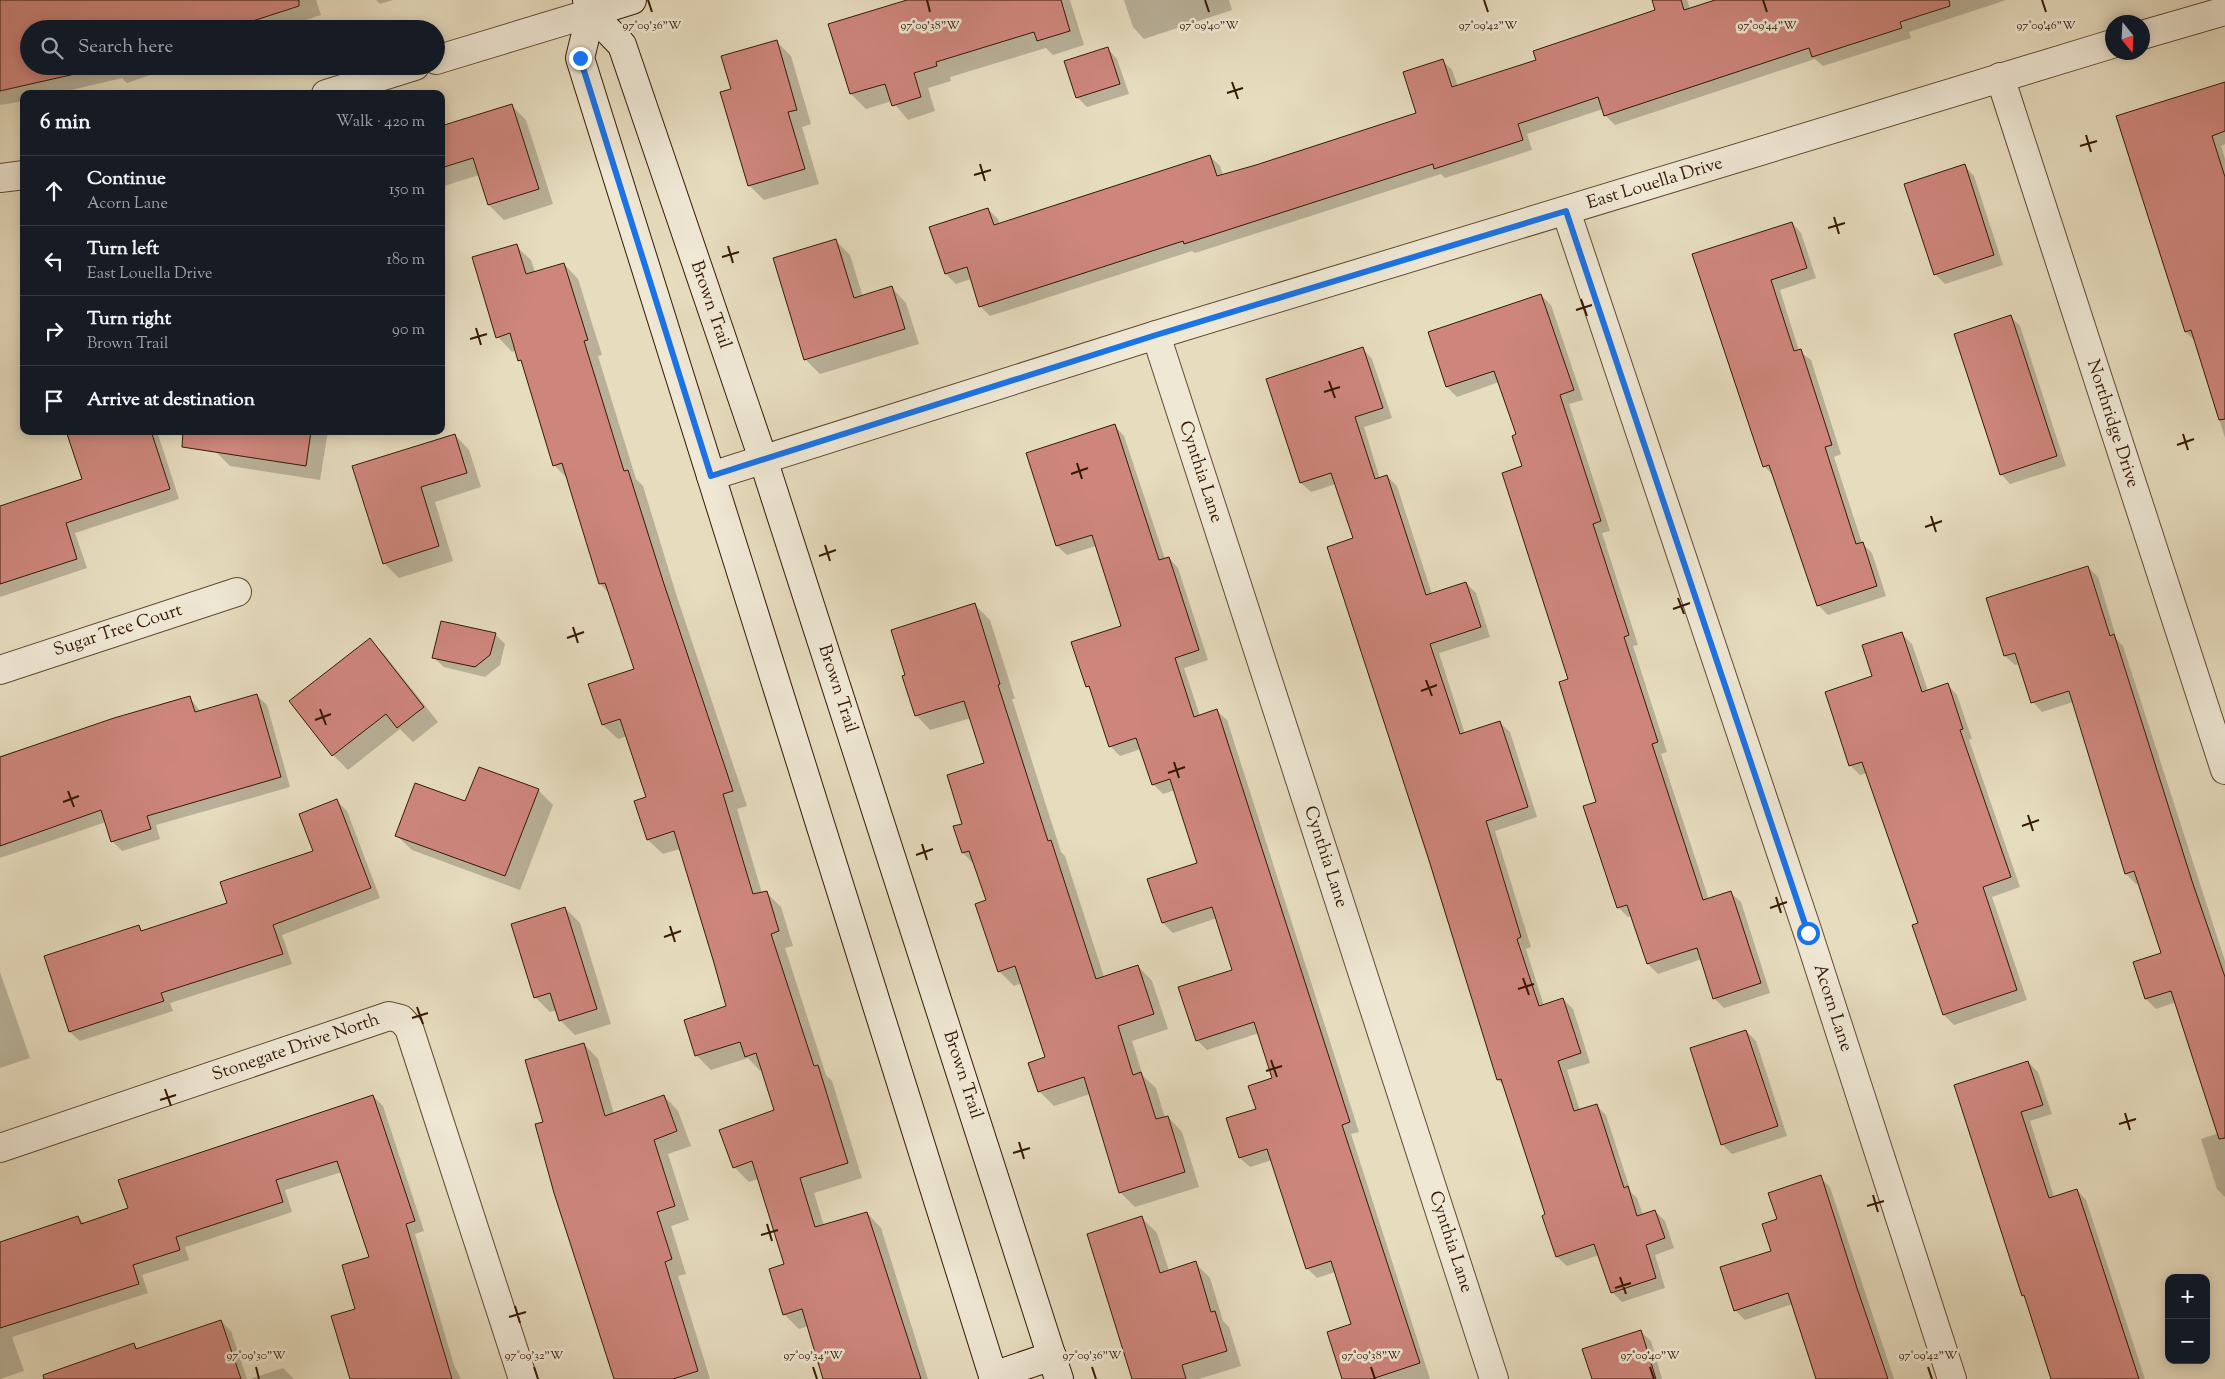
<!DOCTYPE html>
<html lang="en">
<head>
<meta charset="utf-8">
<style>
	:root { --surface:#171b24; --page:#242831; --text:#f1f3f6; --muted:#9ea1a6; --line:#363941 }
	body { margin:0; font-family:"Sorts Mill Goudy",serif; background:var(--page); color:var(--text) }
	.controls { position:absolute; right:15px; bottom:15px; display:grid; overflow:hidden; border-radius:10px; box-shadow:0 2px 12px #0003 }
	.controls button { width:45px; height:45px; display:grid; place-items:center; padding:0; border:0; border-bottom:1px solid var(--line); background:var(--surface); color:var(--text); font:25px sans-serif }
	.compass { position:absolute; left:2105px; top:15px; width:45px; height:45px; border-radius:50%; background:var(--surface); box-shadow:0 2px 12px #0003; rotate:162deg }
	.stop { position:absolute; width:15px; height:15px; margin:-11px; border:4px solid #1a73e8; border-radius:50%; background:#fff }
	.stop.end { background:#1a73e8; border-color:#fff; box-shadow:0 1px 5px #0008 }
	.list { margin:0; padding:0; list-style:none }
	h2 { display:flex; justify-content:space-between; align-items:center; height:65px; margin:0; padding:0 20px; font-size:21px }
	h2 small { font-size:16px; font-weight:400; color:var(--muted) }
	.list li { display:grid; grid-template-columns:32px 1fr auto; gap:15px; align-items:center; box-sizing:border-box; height:70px; padding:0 20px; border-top:1px solid var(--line) }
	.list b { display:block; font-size:19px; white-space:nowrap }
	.list p { margin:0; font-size:16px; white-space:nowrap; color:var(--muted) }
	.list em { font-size:16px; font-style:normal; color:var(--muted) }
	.icon { flex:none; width:28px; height:28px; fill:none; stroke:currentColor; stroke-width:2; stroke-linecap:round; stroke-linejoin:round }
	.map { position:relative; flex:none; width:2225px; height:1379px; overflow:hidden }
	.search { position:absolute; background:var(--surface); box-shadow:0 2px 12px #0003; left:20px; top:20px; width:425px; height:55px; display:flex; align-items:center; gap:12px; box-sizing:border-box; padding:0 18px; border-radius:28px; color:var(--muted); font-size:19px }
	.panel { position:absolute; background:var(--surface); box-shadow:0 2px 12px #0003; left:20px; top:90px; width:425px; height:345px; border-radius:10px }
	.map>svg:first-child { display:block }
	.shadow { fill:#0003 }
	.building { fill:#ce867c; stroke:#351903 }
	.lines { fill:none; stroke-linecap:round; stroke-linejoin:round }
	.street-casing { stroke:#614a32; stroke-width:30 }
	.secondary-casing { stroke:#351903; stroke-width:30 }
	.street { stroke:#efe8d5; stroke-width:28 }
	.secondary { stroke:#efe8d5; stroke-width:28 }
	.route { stroke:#1a73e8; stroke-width:6 }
	.ticks { fill:none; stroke:#351903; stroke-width:2 }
	.labels { text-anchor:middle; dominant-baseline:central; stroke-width:5; stroke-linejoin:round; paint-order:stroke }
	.street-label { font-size:18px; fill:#351903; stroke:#efe8d5 }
	.ticks-label { font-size:12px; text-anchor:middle; fill:#351903; stroke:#efe8d5; stroke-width:5; stroke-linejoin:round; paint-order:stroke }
</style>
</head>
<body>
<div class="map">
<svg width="2225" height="1379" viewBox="0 0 2225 1379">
	<rect width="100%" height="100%" fill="#e6dcbe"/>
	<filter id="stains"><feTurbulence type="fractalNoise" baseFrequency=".004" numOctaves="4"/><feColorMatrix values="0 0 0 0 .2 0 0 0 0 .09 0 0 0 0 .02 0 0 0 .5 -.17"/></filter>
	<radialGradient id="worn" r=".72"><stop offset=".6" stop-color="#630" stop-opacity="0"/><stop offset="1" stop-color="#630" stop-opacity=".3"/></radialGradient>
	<g class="shadow">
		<path d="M15,0H316L321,15L278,29H29V66H176L127,83L122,78L54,94H24V101L0,105V4Z"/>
		<path d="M376,0H393L380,4Z"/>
		<path d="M911,0H1070L1084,45L1053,55L1046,48L950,77L951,81L928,88L935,111L908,120L892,101L866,109L851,94Z"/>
		<path d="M1124,0H1229L1232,10L1144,39L1133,27Z"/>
		<path d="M1653,0H1687L1690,9L1719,0H2006L1909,32L1911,38L1823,66L1815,59L1615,125L1605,115L1603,109L1527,134L1532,150L1445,178L1441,174L1195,253L1192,251L990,316L981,307L971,279L956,284L946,274L931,228L988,209L998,219L1000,225L1210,156L1220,166L1223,175L1418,114L1443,61L1452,70L1458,87L1537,61L1656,11Z"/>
		<path d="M776,41L791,56L811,124L802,127L819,184L764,200L749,185L732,90Z"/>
		<path d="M1108,49L1117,59L1129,94L1087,107L1077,97Z"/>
		<path d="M2225,88V144L2221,146L2225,159V176L2220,177L2225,193V438L2195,341L2186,332L2118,117Z"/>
		<path d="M511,105L526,120L553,204L504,220L489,205L479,175L441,187V127Z"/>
		<path d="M1965,166L1974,176L2003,265L1945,284L1935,274Z"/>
		<path d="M1792,223L1801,233L1816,278L1780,290L1799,351L1811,360L1841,454L1834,457L1862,543L1872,553L1886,596L1828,615L1818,605L1774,476L1764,466L1694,255Z"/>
		<path d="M835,240L850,255L863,297L892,288L906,303L919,344L820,374L805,359Z"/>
		<path d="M516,246L531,260L535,272L564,264L578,279L602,355L598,356L636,479L643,486L677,597L747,806L737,809L762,893L766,892L781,907L793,946L785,948L826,1075L832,1081L862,1178L814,1193L824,1226L867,1213L881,1228L928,1379H825L808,1326L799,1329L784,1314L785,1265L758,1179L749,1182L734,1167L775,1111L762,1070L760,1071L748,1058L711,1070L696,1055L728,1007L680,849L663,854L648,840L635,802L648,798L627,736L618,739L603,725L590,685L636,669L609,593L600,584L569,480L554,465L523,364L516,350L512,352L498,337Z"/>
		<path d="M1541,295L1551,305L1583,400L1569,404L1610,531L1602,533L1638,645L1633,646L1667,752L1661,754L1709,900L1731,893L1741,902L1770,993L1724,1008L1714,998L1702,959L1658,974L1648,964L1632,916L1628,917L1618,907L1598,802L1518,435L1499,382L1457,397L1447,387L1430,332Z"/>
		<path d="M2011,317L2020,326L2066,466L2010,484L2001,474Z"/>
		<path d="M1363,349L1372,359L1392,418L1364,427L1380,479L1387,476L1397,486L1432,594L1466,583L1476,593L1490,637L1439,653L1465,734L1500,723L1510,732L1537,817L1495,831L1531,947L1526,949L1544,1006L1563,999L1573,1009L1590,1063L1567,1070L1580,1111L1596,1105L1606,1115L1631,1192L1637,1198L1643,1215L1655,1211L1665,1221L1674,1248L1655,1255L1665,1288L1622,1302L1612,1292L1599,1255L1567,1266L1557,1257L1547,1215L1505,1087L1498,1080L1329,548L1354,539L1336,484L1311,492L1301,483Z"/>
		<path d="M1115,426L1124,436L1165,559L1169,558L1178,568L1208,660L1184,668L1200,716L1217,711L1227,720L1359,1132L1351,1134L1430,1379H1343L1353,1325L1335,1272L1317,1278L1307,1268L1272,1160L1250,1167L1240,1158L1258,1109L1274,1079L1259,1033L1207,1050L1197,1040L1234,971L1217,918L1173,933L1163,923L1149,880L1199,863L1175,790L1163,794L1153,784L1141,749L1120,756L1110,746L1093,692L1087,686L1123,626L1096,546L1067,555L1057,546Z"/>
		<path d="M67,431H157L179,499L75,533L87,568L0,597V508L83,480Z"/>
		<path d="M219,431H328L320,480L230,466L215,451Z"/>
		<path d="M455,435L469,450L481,487L435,502L453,561L399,578L384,563L354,467Z"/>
		<path d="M2088,567L2098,577L2117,640L2123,646L2225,961V1197L2217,1189L2201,1139L2219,1133L2176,1002L2156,1009L2146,999L2163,954L2139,883L2136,884L2126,874L2073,702L2042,712L2033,702L2020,664L2015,665L2005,656Z"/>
		<path d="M975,605L990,620L1015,699H1012L1061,852L1065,856L1104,977L1138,966L1152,981L1168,1029L1132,1041L1143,1076L1156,1088L1165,1118L1168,1117L1182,1132L1199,1187L1135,1207L1120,1192L1090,1094L1054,1106L1039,1091L1047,1058L1022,983L1014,986L999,971L987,901L975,865L963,853L964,824L986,764L971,718L930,730L916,715L893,631Z"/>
		<path d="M495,634L505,644L500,665L485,677L444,667L434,658Z"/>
		<path d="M1902,634L1912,644L1928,691L1948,685L1957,695L1972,739L1969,740L2020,887L1992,897L2027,1000L1954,1025L1944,1015L1914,926L1919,924L1867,773L1860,775L1850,765L1874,677Z"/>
		<path d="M370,640L384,654L438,722L413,742L400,729L348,770L333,755L291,701Z"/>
		<path d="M257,696L267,705L290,787L156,825L160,839L122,851L112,841L106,822L0,858V756L189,697L201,712Z"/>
		<path d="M538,790L553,805L520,890L412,850L397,836L466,803Z"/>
		<path d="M337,801L347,811L380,898L282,935L292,964L170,1003L173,1011L80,1041L70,1032L139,927L143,931L228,903L315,852Z"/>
		<path d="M565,908L580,923L611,1024L575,1035L560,1020L557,1010L550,1012L535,997Z"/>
		<path d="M0,972L30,1058L0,1068Z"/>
		<path d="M1746,1031L1756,1041L1787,1136L1732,1154L1722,1144Z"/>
		<path d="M584,1044L598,1059L614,1114L664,1096L678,1111L691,1146L668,1154L689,1220L671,1226L686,1274L678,1276L710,1379H615L544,1123Z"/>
		<path d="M2028,1062L2038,1072L2052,1114L2030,1121L2054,1197L2077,1190L2086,1200L2145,1379H2052L1956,1086Z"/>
		<path d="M373,1096L383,1106L424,1231L415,1234L454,1365L461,1379H374L356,1310L371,1258L342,1172L285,1190L292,1212L185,1247L189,1260L142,1275L148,1293L12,1337L24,1371L0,1379V1243L78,1217L85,1224L129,1209Z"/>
		<path d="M1820,1177L1830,1187L1894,1379H1817L1793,1304L1745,1320L1735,1310Z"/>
		<path d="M1142,1218L1157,1233L1169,1271L1195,1263L1210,1278L1223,1321L1229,1327L1241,1366L1199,1379H1134Z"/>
		<path d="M221,1321L231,1331L247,1379H83L133,1345L138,1349Z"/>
		<path d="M1641,1332L1651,1341L1662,1379H1593Z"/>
		<path d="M283,1368L294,1379H250Z"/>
	</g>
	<g class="building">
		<path d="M0,0H299V6L228,29H29V66H110L0,91Z"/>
		<path d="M907,0H1061L1070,31L1037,41L1034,32L936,62L937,66L914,73L921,97L892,106L885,84L850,94L828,24Z"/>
		<path d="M1652,0H1681L1684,10L1715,0H1949L1950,6L1900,22L1902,28L1812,57L1809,48L1604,116L1598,97L1518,124L1523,140L1434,169L1433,164L1184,244L1183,241L979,307L967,267L945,274L929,227L988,208L994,225L1210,155L1217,176L1256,165L1416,113L1403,72L1443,59L1452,87L1536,60L1533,51L1655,10Z"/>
		<path d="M777,40L797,110L788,112L805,169L748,186L720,92L731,89L721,56Z"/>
		<path d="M1108,47L1120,84L1076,98L1064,61Z"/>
		<path d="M2225,82V131L2212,136L2225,177V419L2219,420L2191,330L2185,332L2116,116Z"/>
		<path d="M512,104L539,189L488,205L473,158L441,168V126Z"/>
		<path d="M1965,164L1994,255L1934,275L1904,184Z"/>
		<path d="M1792,222L1807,268L1771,280L1794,351L1801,349L1832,445L1825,447L1856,544L1863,542L1877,586L1817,606L1769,465L1763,467L1692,254Z"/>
		<path d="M836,239L854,298L892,286L905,329L804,360L773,258Z"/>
		<path d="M517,244L526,274L564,263L588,340L584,341L624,471L628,470L663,581L733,791L723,794L753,894L767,891L779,931L771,934L814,1066L818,1065L848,1163L800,1178L815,1227L867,1212L921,1379H823L802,1309L783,1315L769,1269L784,1264L752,1161L733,1168L719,1130L774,1110L756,1053L745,1057L740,1042L695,1056L684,1020L726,1006L714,963L674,831L647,840L634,801L646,797L620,719L602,725L588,684L634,669L605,583L599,584L562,463L553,466L521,360L518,361L510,333L496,338L472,257Z"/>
		<path d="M1541,294L1574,390L1560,395L1601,521L1593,524L1629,635L1624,637L1658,742L1652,744L1703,900L1731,891L1761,983L1713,999L1697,948L1647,964L1627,905L1617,908L1583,806L1596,802L1559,682L1568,679L1502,473L1522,466L1512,436L1516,434L1494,371L1446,387L1428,332Z"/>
		<path d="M2011,315L2057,456L2000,475L1954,334Z"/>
		<path d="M1363,347L1383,408L1355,417L1375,479L1387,475L1426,595L1466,582L1481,627L1430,644L1460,734L1500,721L1528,807L1486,821L1521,937L1517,939L1539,1006L1563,998L1581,1053L1558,1061L1574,1111L1597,1104L1624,1188L1628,1186L1637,1216L1655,1210L1665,1238L1646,1245L1656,1278L1611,1293L1594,1244L1556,1257L1542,1216L1545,1214L1501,1079L1497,1080L1428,857L1327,547L1353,538L1331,473L1300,483L1266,379Z"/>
		<path d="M1115,424L1159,560L1169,557L1199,650L1175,658L1194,717L1217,709L1350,1122L1342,1125L1420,1363L1372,1379H1342L1327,1332L1351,1324L1331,1261L1306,1269L1267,1149L1239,1158L1226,1118L1256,1109L1248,1086L1272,1078L1254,1022L1196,1041L1178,987L1232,970L1212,907L1162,923L1147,879L1197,863L1170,779L1152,785L1136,738L1109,747L1089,686L1086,687L1071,642L1121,626L1092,535L1056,546L1026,453Z"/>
		<path d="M66,431H151L170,489L66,523L77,559L0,584V506L82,479Z"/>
		<path d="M183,431H311L306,466L182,447Z"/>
		<path d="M455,434L467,473L421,487L439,546L383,564L352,466Z"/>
		<path d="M2088,566L2110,636L2114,634L2192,881L2225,977V1138L2219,1139L2171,991L2145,999L2133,962L2161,953L2134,871L2125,874L2069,691L2031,703L2015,653L2004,656L1986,598Z"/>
		<path d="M975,603L1000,684L998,685L1048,841L1051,840L1096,979L1138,965L1154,1014L1118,1026L1133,1075L1141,1072L1156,1119L1168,1116L1185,1172L1119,1193L1084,1077L1038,1092L1028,1063L1045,1057L1015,966L998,972L975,904L986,900L969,851L962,853L953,826L962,824L947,775L984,763L964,701L915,716L902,676L905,675L891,630Z"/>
		<path d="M441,621L496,633L490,655L475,667L432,658Z"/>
		<path d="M1902,632L1922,692L1948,683L1963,729L1960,730L2011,877L1983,887L2017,990L1943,1015L1912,925L1918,923L1862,762L1849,766L1825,692L1872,676L1862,645Z"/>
		<path d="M370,638L424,707L397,728L386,714L332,756L289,701Z"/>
		<path d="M257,694L281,777L147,816L151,829L111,842L101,810L0,846V757L114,718L190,696L195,712Z"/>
		<path d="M479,767L539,789L505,876L395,836L415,783L465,801Z"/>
		<path d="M337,799L371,888L273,925L283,954L161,993L164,1001L69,1032L44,956L139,925L141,931L227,903L220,882L313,851L299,814Z"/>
		<path d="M565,907L597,1009L559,1021L550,993L534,998L511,924Z"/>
		<path d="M1746,1030L1778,1126L1721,1145L1690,1048Z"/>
		<path d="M584,1043L605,1116L664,1095L677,1131L654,1140L675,1206L657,1212L672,1259L665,1262L698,1371L673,1379H614L554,1193L535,1124L543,1122L525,1060Z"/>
		<path d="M2028,1061L2043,1105L2021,1112L2049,1198L2077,1189L2139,1379H2051L2024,1295L2022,1296L1954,1085Z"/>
		<path d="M373,1095L415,1221L406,1224L452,1379H350L331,1316L355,1309L342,1265L369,1257L337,1161L276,1180L283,1202L176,1237L180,1250L133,1265L139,1284L0,1328V1242L78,1216L81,1224L128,1208L118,1180Z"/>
		<path d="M1821,1175L1857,1288L1888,1379H1816L1788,1293L1734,1311L1720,1267L1771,1251L1762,1224L1777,1219L1768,1193Z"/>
		<path d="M1142,1216L1160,1273L1196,1261L1211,1312L1215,1311L1227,1351L1182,1365L1186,1379H1132L1087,1234Z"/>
		<path d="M221,1320L241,1379H44L43,1375L134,1343L136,1349Z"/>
		<path d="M1641,1330L1656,1379H1592L1582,1349Z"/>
	</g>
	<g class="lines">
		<g class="street-casing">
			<g id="street">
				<path d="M2142,35L2225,11"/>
				<path d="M436,60L591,13"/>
				<path d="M2000,77L2225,770"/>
				<path d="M326,94L415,66"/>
				<path d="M0,178L24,175"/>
				<path d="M1566,211L1808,933L1952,1379"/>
				<path d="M1156,335L1494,1379"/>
				<path d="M711,476L1156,335L2112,44"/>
				<path d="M0,670L237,592"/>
				<path d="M0,1148L389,1016L401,1019L409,1028L523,1379"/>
			</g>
		</g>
		<g class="secondary-casing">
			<g id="secondary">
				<path d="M587,0L591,13L622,45L763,459L1059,1379"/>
				<path d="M591,13L580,58L994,1379"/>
				<path d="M591,13L632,0"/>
				<path d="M993,1376L1052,1356"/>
			</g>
		</g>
		<use href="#street" class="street"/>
		<use href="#secondary" class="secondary"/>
	</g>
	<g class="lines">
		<path class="route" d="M580,58L711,476L1156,335L1566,211L1808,933"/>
	</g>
	<path class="ticks" d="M648,0L652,12M927,0L930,12M1205,0L1209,12M1484,0L1488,12M1763,0L1767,12M2042,0L2046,12M1232,82L1238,99M1227,93L1243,88M2086,135L2091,152M2080,146L2097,141M980,164L985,181M974,175L991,170M1834,217L1839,234M1828,228L1845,223M728,246L733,263M722,257L739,252M1581,299L1587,316M1576,310L1592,305M476,328L481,345M470,339L487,334M1329,381L1335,398M1324,392L1340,387M2183,434L2188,450M2177,445L2194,439M1077,463L1082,479M1071,474L1088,468M1931,516L1936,532M1925,527L1942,521M825,545L830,561M819,556L836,550M1678,598L1684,614M1673,609L1690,603M573,627L578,643M567,638L584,632M1426,680L1432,696M1421,691L1437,685M320,709L326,725M315,720L331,714M1174,762L1179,778M1168,773L1185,767M68,791L74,807M63,802L79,796M2028,815L2033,831M2022,826L2039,820M922,844L927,860M916,855L933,849M1776,897L1781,913M1770,908L1787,902M670,926L675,942M664,937L681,931M1523,978L1529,995M1518,989L1534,984M417,1007L423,1024M412,1018L428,1013M1271,1060L1277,1077M1266,1071L1282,1066M165,1089L171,1106M160,1100L176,1095M2125,1113L2130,1130M2119,1124L2136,1119M1019,1142L1024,1159M1013,1153L1030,1148M1873,1195L1878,1212M1867,1206L1884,1201M767,1224L772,1241M761,1235L778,1230M1620,1277L1626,1294M1615,1288L1631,1283M515,1306L520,1323M509,1317L526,1312M256,1367L259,1379M534,1367L538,1379M813,1367L817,1379M1092,1367L1096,1379M1371,1367L1375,1379M1650,1367L1654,1379M1928,1367L1932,1379"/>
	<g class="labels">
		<g class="street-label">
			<text transform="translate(1655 184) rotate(-17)">East Louella Drive</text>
			<text transform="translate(710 305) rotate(71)">Brown Trail</text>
			<text transform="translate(2112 424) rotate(72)">Northridge Drive</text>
			<text transform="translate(1200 472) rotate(72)">Cynthia Lane</text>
			<text transform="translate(118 631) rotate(-18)">Sugar Tree Court</text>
			<text transform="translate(837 689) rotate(72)">Brown Trail</text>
			<text transform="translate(1325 857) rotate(72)">Cynthia Lane</text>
			<text transform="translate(1832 1008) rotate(72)">Acorn Lane</text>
			<text transform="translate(296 1048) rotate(-19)">Stonegate Drive North</text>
			<text transform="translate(962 1075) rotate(72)">Brown Trail</text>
			<text transform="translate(1450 1242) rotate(72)">Cynthia Lane</text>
		</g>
	</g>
	<g class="ticks-label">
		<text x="652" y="29">97°09'36"W</text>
		<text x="930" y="29">97°09'38"W</text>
		<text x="1209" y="29">97°09'40"W</text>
		<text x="1488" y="29">97°09'42"W</text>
		<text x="1767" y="29">97°09'44"W</text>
		<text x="2046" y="29">97°09'46"W</text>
		<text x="256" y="1359">97°09'30"W</text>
		<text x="534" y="1359">97°09'32"W</text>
		<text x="813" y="1359">97°09'34"W</text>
		<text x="1092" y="1359">97°09'36"W</text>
		<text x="1371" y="1359">97°09'38"W</text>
		<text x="1650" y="1359">97°09'40"W</text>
		<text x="1928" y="1359">97°09'42"W</text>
	</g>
	<rect width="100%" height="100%" filter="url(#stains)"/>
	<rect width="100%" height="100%" fill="url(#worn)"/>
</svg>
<div class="controls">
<button>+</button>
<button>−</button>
</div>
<svg class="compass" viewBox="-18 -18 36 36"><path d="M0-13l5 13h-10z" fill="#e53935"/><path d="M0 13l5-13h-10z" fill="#9ea1a6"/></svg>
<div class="stop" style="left:1808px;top:933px"></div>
<div class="stop end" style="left:580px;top:58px"></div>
<div class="search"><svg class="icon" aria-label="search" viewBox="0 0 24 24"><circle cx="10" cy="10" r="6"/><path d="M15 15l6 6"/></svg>Search here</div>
<section class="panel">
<h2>6 min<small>Walk · 420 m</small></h2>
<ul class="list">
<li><svg class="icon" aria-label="ahead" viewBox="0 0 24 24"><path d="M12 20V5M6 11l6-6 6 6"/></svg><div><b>Continue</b><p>Acorn Lane</p></div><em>150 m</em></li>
<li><svg class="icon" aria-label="left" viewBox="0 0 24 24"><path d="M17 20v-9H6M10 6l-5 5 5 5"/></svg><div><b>Turn left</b><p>East Louella Drive</p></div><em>180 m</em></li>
<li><svg class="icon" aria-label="right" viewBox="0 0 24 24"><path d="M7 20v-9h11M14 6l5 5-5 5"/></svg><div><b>Turn right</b><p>Brown Trail</p></div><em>90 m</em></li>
<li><svg class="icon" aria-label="arrive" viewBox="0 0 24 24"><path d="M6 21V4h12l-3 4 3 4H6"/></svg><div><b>Arrive at destination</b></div></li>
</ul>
</section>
</div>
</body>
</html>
